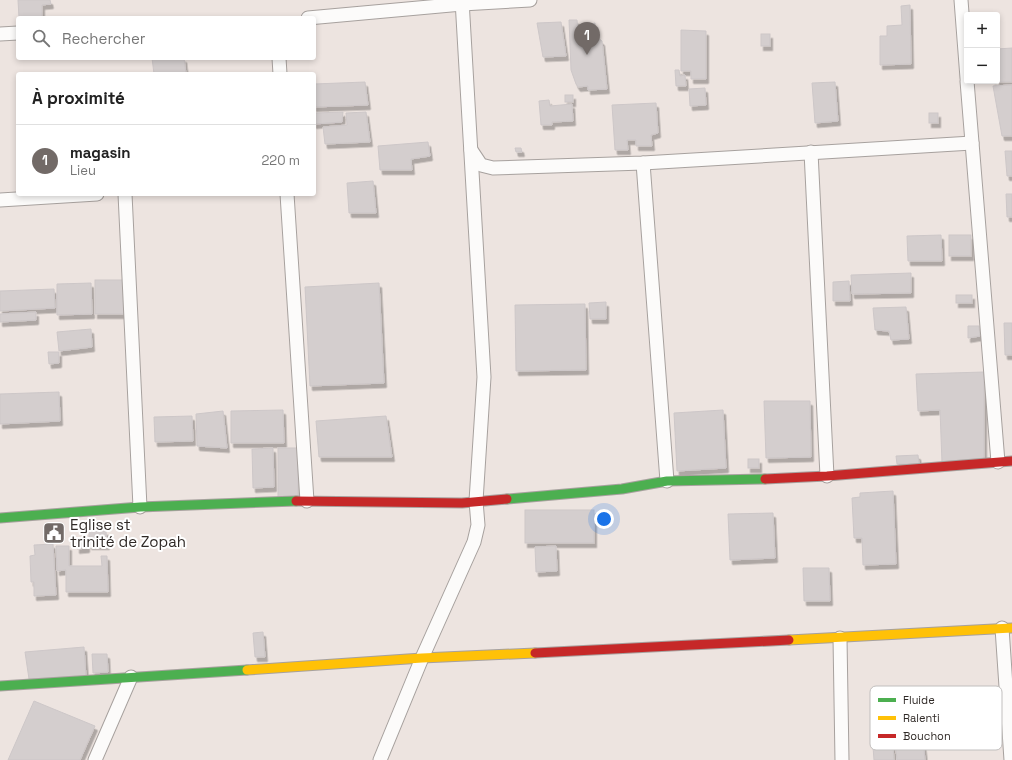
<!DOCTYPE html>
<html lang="fr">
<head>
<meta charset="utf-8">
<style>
	:root { --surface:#fff; --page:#f2f2f2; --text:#222; --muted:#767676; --line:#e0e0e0; --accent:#726a67 }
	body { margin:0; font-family:"Space Grotesk",sans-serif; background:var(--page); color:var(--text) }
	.controls { position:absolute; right:12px; top:12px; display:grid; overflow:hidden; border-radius:4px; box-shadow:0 2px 6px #0003 }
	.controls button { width:36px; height:36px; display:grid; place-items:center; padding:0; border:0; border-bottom:1px solid var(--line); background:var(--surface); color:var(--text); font:20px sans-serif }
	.you { position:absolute; left:604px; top:519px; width:14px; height:14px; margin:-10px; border:3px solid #fff; border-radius:50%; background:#1a73e8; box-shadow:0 0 0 6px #1a73e833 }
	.badge { display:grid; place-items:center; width:26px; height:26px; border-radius:50%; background:var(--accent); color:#fff; font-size:13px; font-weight:700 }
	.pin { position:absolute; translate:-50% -33px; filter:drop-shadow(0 1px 2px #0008) }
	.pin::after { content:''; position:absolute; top:21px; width:14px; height:12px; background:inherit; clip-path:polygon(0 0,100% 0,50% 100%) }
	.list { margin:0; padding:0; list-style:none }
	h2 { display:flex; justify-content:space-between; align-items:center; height:52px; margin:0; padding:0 16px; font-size:17px }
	h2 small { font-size:13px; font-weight:400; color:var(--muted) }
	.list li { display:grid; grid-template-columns:26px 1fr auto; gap:12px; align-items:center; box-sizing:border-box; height:72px; padding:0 16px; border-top:1px solid var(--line) }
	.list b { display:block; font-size:15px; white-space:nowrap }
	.list p { margin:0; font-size:13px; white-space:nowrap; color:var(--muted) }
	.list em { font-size:13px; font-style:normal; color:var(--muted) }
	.icon { flex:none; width:22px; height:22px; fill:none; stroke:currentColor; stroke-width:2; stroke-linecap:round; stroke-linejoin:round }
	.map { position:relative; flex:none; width:1012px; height:760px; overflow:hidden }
	.search { position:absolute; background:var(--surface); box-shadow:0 2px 6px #0003; left:16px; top:16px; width:300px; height:44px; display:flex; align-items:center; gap:10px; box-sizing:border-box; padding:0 14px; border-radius:4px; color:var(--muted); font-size:15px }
	.panel { position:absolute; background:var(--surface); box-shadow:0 2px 6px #0003; left:16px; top:72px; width:300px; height:124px; border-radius:4px }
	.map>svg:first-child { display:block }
	.building { fill:#d4cece; stroke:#cdc7c8; filter:url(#shadow) }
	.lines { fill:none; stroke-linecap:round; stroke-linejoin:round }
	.street-casing { stroke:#a7a19e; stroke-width:15 }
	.fast-casing { stroke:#a7a19e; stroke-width:11 }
	.slow-casing { stroke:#a7a19e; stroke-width:11 }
	.jam-casing { stroke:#a7a19e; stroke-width:11 }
	.street { stroke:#fcfbfa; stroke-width:13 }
	.fast { stroke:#4caf50; stroke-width:9 }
	.slow { stroke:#ffc107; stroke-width:9 }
	.jam { stroke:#c62828; stroke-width:9 }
	.labels { text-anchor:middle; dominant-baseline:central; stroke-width:4; stroke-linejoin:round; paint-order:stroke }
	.poi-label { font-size:15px; fill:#2f2926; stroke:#fff; text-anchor:start }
	.key { fill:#fff; stroke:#c1bfbe; stroke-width:1 }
	.key-label { font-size:11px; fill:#2f2926 }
</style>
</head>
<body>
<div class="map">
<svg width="1012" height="760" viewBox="0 0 1012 760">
	<defs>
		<filter id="shadow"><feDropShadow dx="2.5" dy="4.5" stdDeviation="0" flood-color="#0004"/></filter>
	</defs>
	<rect width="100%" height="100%" fill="#ede4e0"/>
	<g class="building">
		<path d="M18,0H50L51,4L42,5V18H19Z"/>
		<path d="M910,5L911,64L880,65V36H887V26L902,25L901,6Z"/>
		<path d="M569,20H577L579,41L585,39L588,25L595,23V36L602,41L607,89L588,90V86L578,87L576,84L571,70Z"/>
		<path d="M561,22L566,56L543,57L537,23Z"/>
		<path d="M681,30L706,31V79H691V71H681Z"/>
		<rect x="761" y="34" width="9" height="12"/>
		<path d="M1012,48V82H992V81H997V49Z"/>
		<path d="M152,58H184L186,74H154Z"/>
		<path d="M675,70H679L680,76L685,75L686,86H676Z"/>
		<path d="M365,82L368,105L314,107V84Z"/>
		<path d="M835,82L838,121L815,123L812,83Z"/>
		<path d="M1012,85V136H1002L993,86Z"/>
		<path d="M705,88L706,105L690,106L689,89Z"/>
		<rect x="565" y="95" width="8" height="7"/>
		<path d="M549,100L550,106L572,104L573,121L552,122V125H541L539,101Z"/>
		<path d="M656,103L658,133L651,135L652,146H636V140H627L628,150H615L612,105Z"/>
		<path d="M343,112L342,122L314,124V113Z"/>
		<path d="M366,112L370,142L325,144L323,127L347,125L346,113Z"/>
		<rect x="929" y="113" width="9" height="10"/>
		<path d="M428,142L430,156L411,159L412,170H380L378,146Z"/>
		<path d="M515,148H521L522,152H516Z"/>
		<path d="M1005,151H1012V176H1007Z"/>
		<path d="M373,181L376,213H349L347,183Z"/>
		<path d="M1006,194H1012V217H1007Z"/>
		<path d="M941,235L942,261H908L907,236Z"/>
		<rect x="949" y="235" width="22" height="21"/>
		<path d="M911,273V293L852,294L851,275Z"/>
		<rect x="95" y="280" width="30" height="34"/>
		<path d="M849,281L850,301H833V282Z"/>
		<path d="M91,283L92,314L57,315V284Z"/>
		<path d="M379,283L384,383L310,386L305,287Z"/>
		<path d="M54,289L55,308L0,311V291Z"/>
		<rect x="956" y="295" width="16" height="8"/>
		<path d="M606,302V319H590L589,303Z"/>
		<path d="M585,304L586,370L516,371L515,305Z"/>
		<path d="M906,307L909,339L891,340L889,331L875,330L873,308Z"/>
		<path d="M36,312V320L0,322V314Z"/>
		<path d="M1004,323H1012V355H1005Z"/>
		<path d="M968,326H979L980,336L968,338Z"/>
		<path d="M91,329L92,347L59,351L57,332Z"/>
		<path d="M48,352H59V363L49,364Z"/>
		<path d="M984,372V461L942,463L940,410L918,411L916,374Z"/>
		<path d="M59,392L60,421L0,424V394Z"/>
		<path d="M764,401H810L811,457L766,458Z"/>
		<path d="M283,410L284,443H231V411Z"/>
		<path d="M723,410L726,468L677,471L674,413Z"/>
		<path d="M223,411L227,448L197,446L196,414Z"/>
		<path d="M192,416L193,441L155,442L154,417Z"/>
		<path d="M386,416L392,457H319L316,421Z"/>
		<path d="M273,448L274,487L253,488L252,449Z"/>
		<rect x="278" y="448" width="20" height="52"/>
		<path d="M918,455L919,464H897L896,456Z"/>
		<rect x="748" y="459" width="11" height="9"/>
		<path d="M893,491L896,564L863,565L862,538H854L852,498L860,497V493Z"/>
		<rect x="525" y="510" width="69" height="33"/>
		<path d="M773,513L775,558L730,560L728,514Z"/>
		<path d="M89,531H106L107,545H89Z"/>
		<path d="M77,543H87V548L77,549Z"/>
		<path d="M53,544L56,595L34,596V582H31L30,556L35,555L34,545Z"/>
		<path d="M56,546H69V566H102L101,556H107L108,592H66V570L57,571Z"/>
		<path d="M556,546L557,571L536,572L535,547Z"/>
		<path d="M803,568H829L830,601H804Z"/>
		<path d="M263,632L265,657H255L253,633Z"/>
		<path d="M84,647L86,677L29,679L25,652Z"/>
		<path d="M92,654H107L108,672L93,673Z"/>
		<path d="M34,701L95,726L80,760H8Z"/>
		<path d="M909,728H913L914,731H922L925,760H897L896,749L902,748V745L893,746L894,760H874L873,747H876V736L881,735V730H900V732H909Z"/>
	</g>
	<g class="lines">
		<g class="street-casing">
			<g id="street">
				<path d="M961,0L967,78"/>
				<path d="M308,18L462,4L530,0"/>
				<path d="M0,34L18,33"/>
				<path d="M279,58L280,74"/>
				<path d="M967,81L998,462"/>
				<path d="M471,150L481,165L493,168L643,163L972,143"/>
				<path d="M811,152L827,476"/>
				<path d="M643,163L667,481"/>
				<path d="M125,194L140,507"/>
				<path d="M287,194L307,501"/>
				<path d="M0,200L97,194"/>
				<path d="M1002,628L1011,760"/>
				<path d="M840,638L842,760"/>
				<path d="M95,760L131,677"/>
				<path d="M380,760L422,658L474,542L478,525L476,501L484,377L462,0"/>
			</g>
		</g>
		<g class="fast-casing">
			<g id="fast">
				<path d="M507,499L622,489L667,481L765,479"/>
				<path d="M0,518L140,507L296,501"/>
				<path d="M0,686L247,670"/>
			</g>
		</g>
		<g class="slow-casing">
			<g id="slow">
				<path d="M789,640L1012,628"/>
				<path d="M247,670L422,658L535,653"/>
			</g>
		</g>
		<g class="jam-casing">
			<g id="jam">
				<path d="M765,479L827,476L1012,461"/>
				<path d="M296,501L462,503L507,499"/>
				<path d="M535,653L789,640"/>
			</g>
		</g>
		<use href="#street" class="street"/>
		<use href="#fast" class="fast"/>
		<use href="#slow" class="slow"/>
		<use href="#jam" class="jam"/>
	</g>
	<defs>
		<g id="civic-square" transform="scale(1.15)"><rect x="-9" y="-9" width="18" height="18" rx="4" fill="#726a67" stroke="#fff"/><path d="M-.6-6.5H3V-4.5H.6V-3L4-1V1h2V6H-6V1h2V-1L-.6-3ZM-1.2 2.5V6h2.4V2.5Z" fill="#fff"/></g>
	</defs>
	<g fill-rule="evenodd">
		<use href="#civic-square" x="54" y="533"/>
	</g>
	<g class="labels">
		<g class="poi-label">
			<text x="70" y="524">Eglise st<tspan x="70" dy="17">trinité de Zopah</tspan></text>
		</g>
	</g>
	<rect x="870" y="686" width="132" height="64" rx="6" class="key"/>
	<rect x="878" y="698" width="18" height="4" fill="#4caf50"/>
	<rect x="878" y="716" width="18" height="4" fill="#ffc107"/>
	<rect x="878" y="734" width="18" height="4" fill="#c62828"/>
	<g class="key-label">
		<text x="903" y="704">Fluide</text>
		<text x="903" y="722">Ralenti</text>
		<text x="903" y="740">Bouchon</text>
	</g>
</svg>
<div class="controls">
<button>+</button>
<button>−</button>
</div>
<div class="you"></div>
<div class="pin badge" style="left:587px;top:55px">1</div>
<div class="search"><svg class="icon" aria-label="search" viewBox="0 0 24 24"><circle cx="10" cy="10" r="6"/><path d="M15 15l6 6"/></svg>Rechercher</div>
<section class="panel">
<h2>À proximité<small></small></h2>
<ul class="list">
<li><span class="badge">1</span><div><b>magasin</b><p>Lieu</p></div><em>220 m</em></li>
</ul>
</section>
</div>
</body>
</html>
